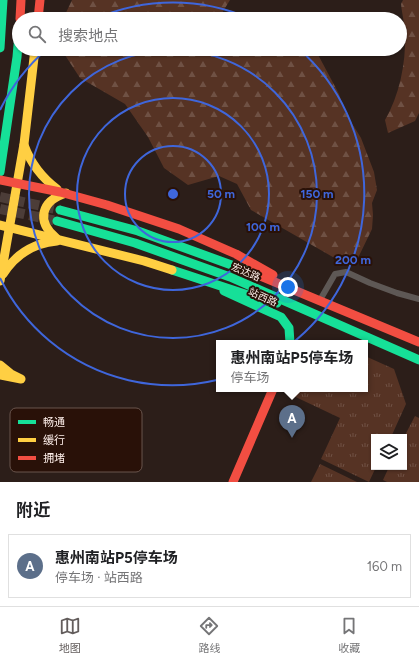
<!DOCTYPE html>
<html lang="zh">
<head>
<meta charset="utf-8">
<style>
	:root { --surface:#fff; --page:#f6f6f6; --text:#202124; --muted:#757577; --line:#e0e0e0; --accent:#635d5c }
	body { margin:0; font-family:Figtree,"Noto Sans SC",sans-serif; background:var(--page); color:var(--text) }
	.controls { position:absolute; right:12px; bottom:12px; display:grid; overflow:hidden; border-radius:0px; box-shadow:0 1px 3px #0004 }
	.controls button { width:36px; height:36px; display:grid; place-items:center; padding:0; border:0; border-bottom:1px solid var(--line); background:var(--surface); color:var(--text); font:20px sans-serif }
	.you { position:absolute; left:288px; top:287px; width:14px; height:14px; margin:-10px; border:3px solid #fff; border-radius:50%; background:#1a73e8; box-shadow:0 0 0 6px #1a73e833 }
	.badge { display:grid; place-items:center; width:26px; height:26px; border-radius:50%; background:var(--accent); color:#fff; font-size:13px; font-weight:700 }
	.pin { position:absolute; translate:-50% -33px; filter:drop-shadow(0 1px 2px #0008) }
	.pin::after { content:''; position:absolute; top:21px; width:14px; height:12px; background:inherit; clip-path:polygon(0 0,100% 0,50% 100%) }
	.popup { position:absolute; left:216px; top:340px; width:152px; height:52px; box-sizing:border-box; display:grid; place-content:center; border-radius:0px; background:var(--surface); filter:drop-shadow(0 1px 3px #0005); font-size:13px; white-space:nowrap; color:var(--muted) }
	.popup b { font-size:15px; color:var(--text) }
	.popup::after { content:''; position:absolute; left:50%; top:100%; margin-left:-8px; border:8px solid transparent; border-top-color:var(--surface) }
	.list { margin:0; padding:0; list-style:none }
	h2 { display:flex; justify-content:space-between; align-items:center; height:52px; margin:0; padding:0 16px; font-size:17px }
	h2 small { font-size:13px; font-weight:400; color:var(--muted) }
	.list li { display:grid; grid-template-columns:26px 1fr auto; gap:12px; align-items:center; box-sizing:border-box; height:64px; margin:0 8px 8px; padding:0 8px; border:1px solid var(--line); border-radius:0px }
	.list b { display:block; font-size:15px; white-space:nowrap }
	.list p { margin:0; font-size:13px; white-space:nowrap; color:var(--muted) }
	.list em { font-size:13px; font-style:normal; color:var(--muted) }
	.icon { flex:none; width:22px; height:22px; fill:none; stroke:currentColor; stroke-width:2; stroke-linecap:round; stroke-linejoin:round }
	.map { position:relative; flex:none; width:419px; height:482px; overflow:hidden }
	.search { position:absolute; background:var(--surface); box-shadow:0 1px 3px #0004; left:12px; right:12px; top:12px; height:44px; display:flex; align-items:center; gap:10px; box-sizing:border-box; padding:0 14px; border-radius:22px; color:var(--muted); font-size:15px }
	.sheet { height:124px; background:var(--surface) }
	nav { display:flex; justify-content:space-around; align-items:center; box-sizing:border-box; height:56px; border-top:1px solid var(--line); background:var(--surface); font-size:11px; color:var(--muted) }
	nav a { display:grid; justify-items:center; gap:2px }
	nav .on { color:var(--accent) }
	.map>svg:first-child { display:block }
	.grass { fill:url(#grass-tufts) }
	.forest { fill:url(#forest-firs) }
	.lines { fill:none; stroke-linecap:round; stroke-linejoin:round }
	.primary-tunnel { stroke:#4c3d38; stroke-width:10; stroke-dasharray:10 5; stroke-linecap:butt }
	.street { stroke:#5e5855; stroke-width:6 }
	.fast { stroke:#16e098; stroke-width:9 }
	.slow { stroke:#ffcf43; stroke-width:9 }
	.jam { stroke:#f24e42; stroke-width:9 }
	.ring { fill:none; stroke:#3f66db; stroke-width:2 }
	.labels { text-anchor:middle; dominant-baseline:central; stroke-width:4; stroke-linejoin:round; paint-order:stroke }
	.street-label { font-size:10px; fill:#feefea; stroke:#291108 }
	.key { fill:#291108; stroke:#69544c; stroke-width:1 }
	.key-label { font-size:11px; fill:#feefea }
	.centre { fill:#3f66db; stroke:#291108; stroke-width:2 }
	.ring-label { font-size:12px; text-anchor:middle; font-weight:bold; fill:#3f66db; stroke:#291108; stroke-width:4; stroke-linejoin:round; paint-order:stroke }
</style>
</head>
<body>
<div class="map">
<svg width="419" height="482" viewBox="0 0 419 482">
	<defs>
		<pattern id="grass-tufts" width="24" height="20" patternUnits="userSpaceOnUse"><rect width="24" height="20" fill="#563324"/><path d="M3 7l-1-3M5 7V3M7 7l1-3M15 17l-1-3M17 17v-4M19 17l1-3" fill="none" stroke="#6f5144"/></pattern>
		<pattern id="forest-firs" width="22" height="20" patternUnits="userSpaceOnUse"><rect width="22" height="20" fill="#563324"/><path d="M5 1l3.5 6h-7zM16 11l3.5 6h-7z" fill="#6f5144"/></pattern>
	</defs>
	<rect width="100%" height="100%" fill="#2c1e19"/>
	<g class="grass">
		<path d="M365,356L394,369L406,404L391,437H374V467H376L369,482L321,459L340,418L285,392L287,389H365Z"/>
		<path d="M415,416L419,418V482H387L383,480L389,467H404V437Z"/>
		<path d="M320,464L357,482H311Z"/>
	</g>
	<g class="forest">
		<path d="M72,0H230L222,13L232,19H63Z"/>
		<path d="M403,0H419V113L415,121L388,133L385,120C399,96 406,64 405,35C405,25 402,14 401,4Z"/>
		<path d="M61,49H315L339,94L345,112L361,138L374,172L377,190L372,203L373,215L372,229L358,258L338,260L251,210L237,184L219,176L188,185L164,168L148,137L125,104L80,78Z"/>
	</g>
	<g class="lines">
		<g class="primary-tunnel">
			<path d="M0,197L60,210"/>
			<path d="M0,209L57,221"/>
		</g>
		<path class="street" d="M320,300L335,274L346,272L370,283L397,293L419,299"/>
		<g class="fast">
			<path d="M0,48L3,0"/>
			<path d="M0,172L17,57L19,34"/>
			<path d="M60,210L138,231L248,271"/>
			<path d="M57,221L135,243L230,277L419,360"/>
			<path d="M172,270L254,297L277,303"/>
			<path d="M224,291L281,317L289,328L290,343"/>
		</g>
		<g class="slow">
			<path d="M24,145C31,164 41,177 57,189"/>
			<path d="M0,225L144,261L172,270"/>
			<path d="M56,238C36,221 41,201 66,193"/>
			<path d="M3,274C16,254 33,243 57,241"/>
			<path d="M0,281L24,144L35,49"/>
			<path d="M0,365L11,374L21,379L0,375"/>
		</g>
		<g class="jam">
			<path d="M20,19L21,0"/>
			<path d="M38,19L40,0"/>
			<path d="M0,180L60,192L107,205L179,229L236,254L273,275"/>
			<path d="M248,271L419,342"/>
			<path d="M233,482L273,389"/>
		</g>
	</g>
	<g class="ring">
		<circle cx="173" cy="194" r="48"/>
		<circle cx="173" cy="194" r="96"/>
		<circle cx="173" cy="194" r="144"/>
		<path d="M0 110A192 192 0 0 1 47 49M95 19A192 192 0 0 1 251 19M299 49A192 192 0 1 1 0 278"/>
	</g>
	<g class="labels">
		<g class="street-label">
			<text transform="translate(246 272) rotate(23)">宏达路</text>
			<text transform="translate(263 297) rotate(24)">站西路</text>
		</g>
	</g>
	<rect x="10" y="408" width="132" height="64" rx="6" class="key"/>
	<rect x="18" y="420" width="18" height="4" fill="#16e098"/>
	<rect x="18" y="438" width="18" height="4" fill="#ffcf43"/>
	<rect x="18" y="456" width="18" height="4" fill="#f24e42"/>
	<g class="key-label">
		<text x="43" y="426">畅通</text>
		<text x="43" y="444">缓行</text>
		<text x="43" y="462">拥堵</text>
	</g>
	<circle cx="173" cy="194" r="6" class="centre"/>
	<g class="ring-label">
		<text x="221" y="198">50 m</text>
		<text x="317" y="198">150 m</text>
		<text x="263" y="231">100 m</text>
		<text x="353" y="264">200 m</text>
	</g>
</svg>
<div class="controls">
<button><svg class="icon" aria-label="layers" viewBox="0 0 24 24"><path d="M12 4l9 5-9 5-9-5zM3 14l9 5 9-5"/></svg></button>
</div>
<div class="you"></div>
<div class="pin badge" style="left:292px;top:438px;background:#5c6f8a">A</div>
<div class="popup"><b>惠州南站P5停车场</b>停车场</div>
<div class="search"><svg class="icon" aria-label="search" viewBox="0 0 24 24"><circle cx="10" cy="10" r="6"/><path d="M15 15l6 6"/></svg>搜索地点</div>
</div>
<section class="sheet">
<h2>附近<small></small></h2>
<ul class="list">
<li><span class="badge" style="background:#5c6f8a">A</span><div><b>惠州南站P5停车场</b><p>停车场 · 站西路</p></div><em>160 m</em></li>
</ul>
</section>
<nav>
<a class="on"><svg class="icon" aria-label="map" viewBox="0 0 24 24"><path d="M3 6l6-2 6 2 6-2v14l-6 2-6-2-6 2zM9 4v14M15 6v14"/></svg>地图</a>
<a><svg class="icon" aria-label="directions" viewBox="0 0 24 24"><path d="M12 3l9 9-9 9-9-9zM9 14v-3h6M13 9l2 2-2 2"/></svg>路线</a>
<a><svg class="icon" aria-label="saved" viewBox="0 0 24 24"><path d="M7 4h10v16l-5-4-5 4z"/></svg>收藏</a>
</nav>
</body>
</html>
